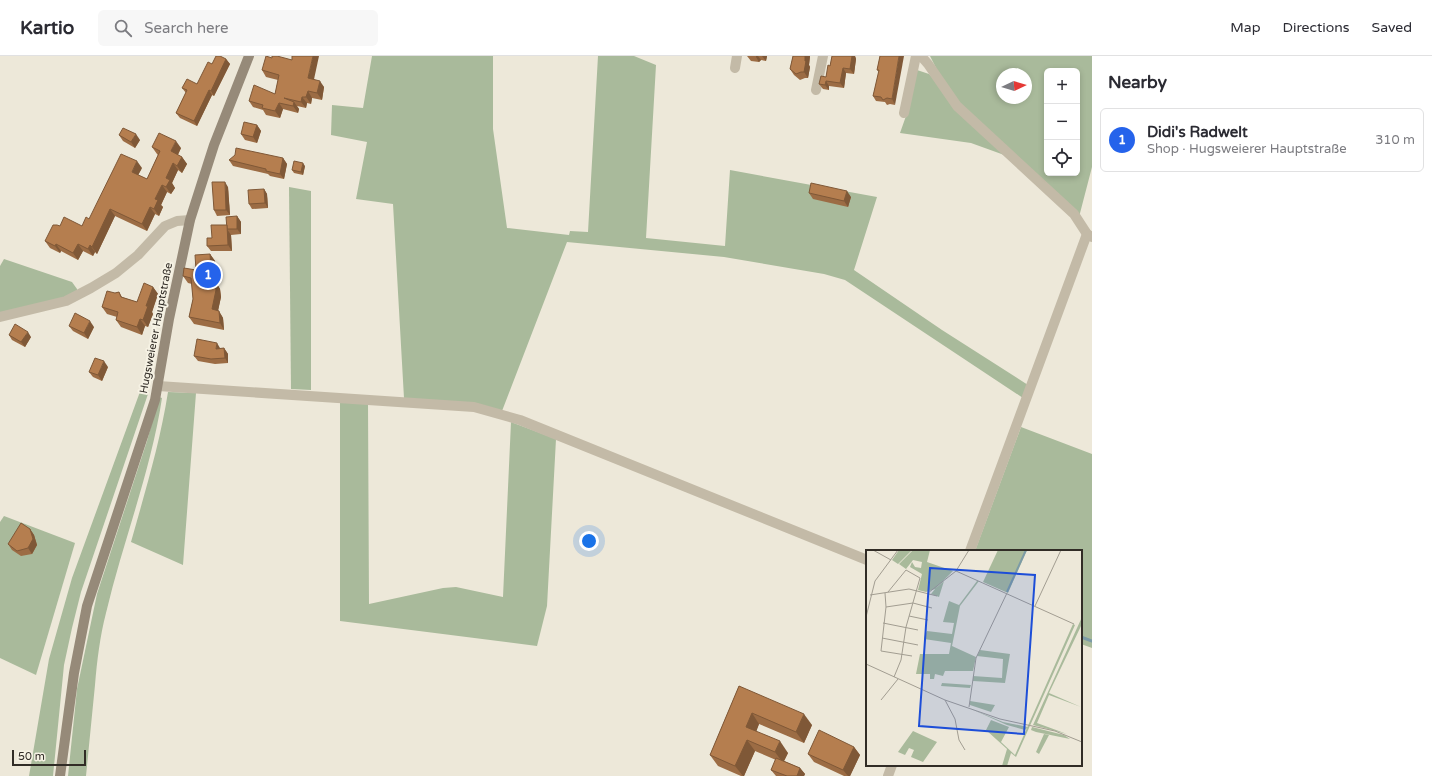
<!DOCTYPE html>
<html lang="en">
<head>
<meta charset="utf-8">
<style>
	:root { --surface:#fff; --page:#f7f7f7; --text:#2b2b33; --muted:#7c7c81; --line:#e1e1e2; --accent:#2563eb }
	body { margin:0; font-family:"Varela Round",sans-serif; background:var(--page); color:var(--text) }
	.controls { position:absolute; right:12px; top:12px; display:grid; overflow:hidden; border-radius:6px; box-shadow:0 2px 6px #0003 }
	.controls button { width:36px; height:36px; display:grid; place-items:center; padding:0; border:0; border-bottom:1px solid var(--line); background:var(--surface); color:var(--text); font:20px sans-serif }
	.compass { position:absolute; left:996px; top:12px; width:36px; height:36px; border-radius:50%; background:var(--surface); box-shadow:0 2px 6px #0003; rotate:86deg }
	.scale { position:absolute; left:12px; bottom:10px; width:74px; box-sizing:border-box; padding-left:4px; border:2px solid #312c26; border-top:0; font-size:11px; line-height:14px; white-space:nowrap; color:#312c26; -webkit-text-stroke:3px #f6f2e4; paint-order:stroke }
	.you { position:absolute; left:589px; top:485px; width:14px; height:14px; margin:-10px; border:3px solid #fff; border-radius:50%; background:#1a73e8; box-shadow:0 0 0 6px #1a73e833 }
	.badge { display:grid; place-items:center; width:26px; height:26px; border-radius:50%; background:var(--accent); color:#fff; font-size:13px; font-weight:700 }
	.pin { position:absolute; translate:-50% -50%; border:2px solid #fff; box-shadow:0 1px 4px #0006 }
	.list { margin:0; padding:0; list-style:none }
	h2 { display:flex; justify-content:space-between; align-items:center; height:52px; margin:0; padding:0 16px; font-size:17px }
	h2 small { font-size:13px; font-weight:400; color:var(--muted) }
	.list li { display:grid; grid-template-columns:26px 1fr auto; gap:12px; align-items:center; box-sizing:border-box; height:64px; margin:0 8px 8px; padding:0 8px; border:1px solid var(--line); border-radius:6px }
	.list b { display:block; font-size:15px; white-space:nowrap }
	.list p { margin:0; font-size:13px; white-space:nowrap; color:var(--muted) }
	.list em { font-size:13px; font-style:normal; color:var(--muted) }
	.icon { flex:none; width:22px; height:22px; fill:none; stroke:currentColor; stroke-width:2; stroke-linecap:round; stroke-linejoin:round }
	.map { position:relative; flex:none; width:1092px; height:720px; overflow:hidden }
	header { display:flex; align-items:center; gap:24px; box-sizing:border-box; height:56px; padding:0 20px; background:var(--surface); border-bottom:1px solid var(--line) }
	header strong { font-size:19px }
	nav { display:flex; gap:22px; margin-inline-start:auto; font-size:14px }
	.search { width:280px; height:36px; background:var(--page); display:flex; align-items:center; gap:10px; box-sizing:border-box; padding:0 14px; border-radius:6px; color:var(--muted); font-size:15px }
	main { display:flex }
	aside { flex:1; background:var(--surface) }
	.map>svg:first-child { display:block }
	.green { fill:#a9ba9b; fill-rule:evenodd }
	.lines { fill:none; stroke-linecap:round; stroke-linejoin:round }
	.stream { stroke:#7c9ba6; stroke-width:3 }
	.street { stroke:#c3baa7; stroke-width:10 }
	.secondary { stroke:#968a79; stroke-width:10 }
	.wall { fill:#9c6c44 }
	.shaded-wall { fill:#7f5837 }
	.building { fill:#b57e4f; stroke:#7f5837 }
	.labels { text-anchor:middle; dominant-baseline:central; stroke-width:4; stroke-linejoin:round; paint-order:stroke }
	.street-label { font-size:11px; fill:#312c26; stroke:#f6f2e4 }
	.inset-river { fill:none; stroke:#7c9ba6; stroke-width:2 }
	.inset-road { fill:none; stroke:#a29d91; stroke-width:1 }
	.view { fill:#1d4ed8; fill-opacity:0.15; stroke:#1d4ed8; stroke-width:2 }
	.inset-edge { fill:none; stroke:#312c26; stroke-width:2 }
</style>
</head>
<body>
<header>
<strong>Kartio</strong>
<div class="search"><svg class="icon" aria-label="search" viewBox="0 0 24 24"><circle cx="10" cy="10" r="6"/><path d="M15 15l6 6"/></svg>Search here</div>
<nav><a>Map</a><a>Directions</a><a>Saved</a></nav>
</header>
<main>
<div class="map">
<svg width="1092" height="720" viewBox="0 0 1092 720">
	<rect width="100%" height="100%" fill="#ede8d9"/>
	<g class="green">
		<path d="M372,0H493V73L507,172L569,179L570,175L588,176L598,0H634L656,9L646,182L725,190L730,114L877,141L854,214L942,274L1028,329L1023,342L845,224L824,218L724,201L567,186L502,355L404,342L393,148L356,143L367,86L331,79L332,49L363,52Z"/>
		<path d="M930,0H1092V111L1079,161L957,47L943,26ZM1047,15H1077V117H1047ZM1002,18H1026V42H1002Z"/>
		<path d="M917,14L929,18L1007,100L971,87L900,77L906,60Z"/>
		<path d="M289,131L311,135V334L291,333Z"/>
		<path d="M4,203L72,226L77,233V236L55,245L0,257V210Z"/>
		<path d="M141,333L149,335L81,536L72,572L64,609L53,720H29L49,603L72,522Z"/>
		<path d="M168,336L196,337L183,509L131,486C145,436 160,387 168,336Z"/>
		<path d="M159,341L162,342C151,415 123,485 106,557C100,580 97,605 95,629C92,659 89,690 86,720H68L77,633L97,538L147,385Z"/>
		<path d="M340,346L368,347L369,548L443,532L456,531L503,541L511,366L556,383L547,550L537,590L340,565Z"/>
		<path d="M1021,371L1092,398V592L1081,588V495H975Z"/>
		<path d="M4,460L75,487L36,619L0,602V466Z"/>
	</g>
	<g class="lines">
		<path class="stream" d="M1081,581L1092,585"/>
		<g class="street">
			<path d="M921,0L928,8L957,50L1074,158L1087,178L1092,181"/>
			<path d="M735,12L737,0"/>
			<path d="M816,34L823,0"/>
			<path d="M904,57L916,0"/>
			<path d="M0,261L66,245L91,232L116,217L138,199L165,170L177,165L190,164"/>
			<path d="M158,330L474,351L520,364L867,504"/>
			<path d="M970,495L1087,178"/>
			<path d="M888,720L892,709"/>
		</g>
		<path class="secondary" d="M60,720L74,617L87,550L155,344L169,263L190,164L214,89L249,0"/>
	</g>
	<g class="wall">
		<path d="M747,0H767L766,5L761,4L759,6L751,5Z"/>
		<path d="M793,0H810L809,9L810,11L808,22H805L800,24L794,19L790,13Z"/>
		<path d="M832,0H855L856,3L854,18L846,17L844,32L829,30V34L823,33L819,28L826,21L830,10Z"/>
		<path d="M880,0L895,49L890,48L887,49L885,46L876,45L873,40L879,16L877,14Z"/>
		<path d="M272,2L292,4L314,23L324,31L322,44L312,42L311,48L307,47L306,52L297,50L299,53L298,57L283,53L280,62L266,59L263,54L253,51L249,45L275,38L278,24L266,21L262,14Z"/>
		<path d="M226,3L230,8L214,40L212,39L197,70L180,62L176,57L186,37L182,32L197,28L212,8Z"/>
		<path d="M257,69L261,75L257,87L245,84L241,78Z"/>
		<path d="M119,79L140,84L135,92L123,85Z"/>
		<path d="M152,91L181,92L178,99L182,101L187,108L182,117L178,114L172,127L175,132L171,138L167,136L161,149L163,151L159,160L155,158L147,175L115,160L97,198L95,196L93,200L83,195L78,204L61,195L60,197L50,192L45,185L60,170H82L142,112L138,119L147,123L158,99L157,98Z"/>
		<path d="M283,102L287,108L284,123L270,120L268,118L233,110L229,104Z"/>
		<path d="M305,110L303,119L294,117L292,114Z"/>
		<path d="M228,131L230,159L217,160L214,154Z"/>
		<path d="M264,133L267,138L268,152L252,153L249,148Z"/>
		<path d="M809,137L851,141L848,151L813,143Z"/>
		<path d="M237,160L241,166V178L231,179L232,195H211L207,190L227,169Z"/>
		<path d="M210,198L215,205L217,228L220,233L221,241L218,254L223,262L224,274L194,268L189,261L193,243L192,228L188,227L183,220L196,214Z"/>
		<path d="M153,231L158,238L152,256L153,258L148,271L145,270L142,279L121,271L116,264L117,261L107,258L102,251L115,237L119,236L122,241L137,246Z"/>
		<path d="M69,270L94,271L88,283L73,275Z"/>
		<path d="M9,279L31,281L25,291L12,284Z"/>
		<path d="M220,292V293L224,292L228,298V307L215,308L198,305L194,300Z"/>
		<path d="M108,311L102,325L93,321L89,316Z"/>
		<path d="M30,473L34,479L37,489L32,498L21,500L12,494L8,488Z"/>
		<path d="M739,630L812,669L804,687L759,668L756,675L788,697L784,705L800,712L805,718L804,720H776L771,714L776,704L755,695L744,720H741L718,710L710,699Z"/>
		<path d="M854,691L860,699L850,720H844L814,706L808,698Z"/>
	</g>
	<g class="shaded-wall">
		<path d="M313,0H319L313,28L308,22Z"/>
		<path d="M756,0H758L761,4L759,6L756,1Z"/>
		<path d="M762,0H767L766,5Z"/>
		<path d="M805,0H810L809,9L810,11L808,22L804,16Z"/>
		<path d="M852,0H855L856,3L854,18L850,13Z"/>
		<path d="M899,0H904L895,49L892,43Z"/>
		<path d="M226,3L230,8L214,40L211,35Z"/>
		<path d="M843,12L846,17L844,32L840,27Z"/>
		<path d="M320,25L324,31L322,44L317,37Z"/>
		<path d="M826,25L829,30V34L825,29Z"/>
		<path d="M209,34L212,39L197,70L194,65Z"/>
		<path d="M308,35L312,42L311,48L306,41Z"/>
		<path d="M302,41L307,47L306,52L301,46Z"/>
		<path d="M294,46L299,53L298,57L293,50Z"/>
		<path d="M279,47L283,53L280,62L275,55Z"/>
		<path d="M257,69L261,75L257,87L253,81Z"/>
		<path d="M136,78L140,84L135,92L131,86Z"/>
		<path d="M176,85L181,92L176,102L171,95Z"/>
		<path d="M182,101L187,108L182,117L177,110Z"/>
		<path d="M283,102L287,108L284,123L280,118Z"/>
		<path d="M137,105L142,112L136,123L132,116Z"/>
		<path d="M173,107L178,114L172,127L175,132L171,138L166,131V122Z"/>
		<path d="M303,107L305,110L303,119L301,116Z"/>
		<path d="M225,126L228,131L230,159L226,154Z"/>
		<path d="M162,129L167,136L161,149L163,151L159,160L154,153L155,143Z"/>
		<path d="M264,133L267,138L268,152L265,147Z"/>
		<path d="M847,135L851,141L848,151L844,145Z"/>
		<path d="M150,151L155,158L147,175L142,168Z"/>
		<path d="M110,153L115,160L97,198L92,191Z"/>
		<path d="M237,160L241,166V178L237,173Z"/>
		<path d="M227,173L231,179L232,195L228,189Z"/>
		<path d="M56,188L61,195L60,197L55,190Z"/>
		<path d="M78,188L83,195L78,204L73,197Z"/>
		<path d="M90,189L95,196L93,200L88,193Z"/>
		<path d="M210,198L215,205L217,228L220,233L221,241L217,260L212,253V226Z"/>
		<path d="M153,231L158,238L152,256L153,258L148,271L143,264L146,250Z"/>
		<path d="M219,255L223,262L224,274L220,267Z"/>
		<path d="M140,263L145,270L142,279L137,271Z"/>
		<path d="M90,265L94,271L88,283L84,277Z"/>
		<path d="M28,276L31,281L25,291L21,286Z"/>
		<path d="M217,287L220,292L219,298L216,293Z"/>
		<path d="M224,292L228,298V307L225,302Z"/>
		<path d="M104,305L108,311L102,325L98,319Z"/>
		<path d="M30,473L34,479L37,489L32,498L28,492Z"/>
		<path d="M752,657L759,668L754,682L746,671Z"/>
		<path d="M804,658L812,669L804,687L796,676Z"/>
		<path d="M747,684L755,695L744,720H743L735,710Z"/>
		<path d="M780,685L788,697L783,707L775,696Z"/>
		<path d="M854,691L860,699L850,720H848L843,714Z"/>
		<path d="M800,712L805,718L804,720H797Z"/>
	</g>
	<g class="building">
		<path d="M216,0H220L226,3L211,35L209,34L194,65L176,57L187,34L182,32L187,23L197,28L208,6L212,8Z"/>
		<path d="M266,0L272,2V0H277L292,4V0H313L308,22L320,25L317,37L308,35L306,41H302L301,46L284,42L294,46L293,50L279,47L275,55L262,52L263,49L249,45L254,29L275,38L279,19L262,14Z"/>
		<path d="M793,0H805V5H806L804,16H801L796,18L790,13Z"/>
		<path d="M832,0H852L850,13L843,12L840,27L826,25L825,29L819,28L821,20L826,21L828,9L830,10Z"/>
		<path d="M880,0H899L892,43L887,42L883,44L881,41L873,40L879,14H877Z"/>
		<path d="M244,66L257,69L253,81L241,78Z"/>
		<path d="M123,72L136,78L131,86L119,79Z"/>
		<path d="M159,77L176,85L171,95L182,101L177,110L173,107L166,122L170,124L166,131L162,129L155,143L158,144L154,153L150,151L142,168L110,153L92,191L90,189L88,193L78,188L73,197L56,188L55,190L45,185L53,169H57L60,170L64,161L82,170L86,161L89,163L121,98L137,105L132,116L147,123L160,95L152,91Z"/>
		<path d="M236,92L283,102L280,118L266,115V113L229,104L235,99Z"/>
		<path d="M294,105L303,107L301,116L292,114Z"/>
		<path d="M212,126H225L226,154H214Z"/>
		<path d="M811,127L847,135L844,145L809,137Z"/>
		<path d="M264,133L265,147L249,148L248,134Z"/>
		<path d="M237,160V173H227L226,161Z"/>
		<path d="M211,169H227L228,189L207,190V182H212Z"/>
		<path d="M210,198L212,226H215L216,234L212,253L219,255L220,267L189,261L193,243L191,222L183,220L184,212L196,214L195,199Z"/>
		<path d="M144,227L153,231L146,250H148L143,264L140,263L137,271L116,264L118,256L102,251L107,235L115,237L119,236L121,241L137,246Z"/>
		<path d="M75,257L90,265L84,277L69,270Z"/>
		<path d="M15,268L28,276L21,286L9,279Z"/>
		<path d="M197,283L217,287L216,293L224,292L225,302L211,303L194,300Z"/>
		<path d="M95,302L104,305L98,319L89,316Z"/>
		<path d="M21,467L30,473L33,483L28,492L17,495L8,488Z"/>
		<path d="M739,630L804,658L796,676L752,657L746,671L780,685L775,696L747,684L735,710L710,699Z"/>
		<path d="M819,674L854,691L843,714L808,698Z"/>
		<path d="M776,702L800,712L797,720H787L771,714Z"/>
	</g>
	<g class="labels">
		<g class="street-label">
			<text transform="translate(156 272) rotate(-79)">Hugsweierer Hauptstraße</text>
		</g>
	</g>
	<g transform="translate(866 494)">
		<rect width="216" height="216" fill="#ede8d9"/>
		<path d="M33,0H46L32,14L26,10ZM47,0H64L61,12L87,21L70,38L78,31L73,47L65,44L69,39L60,42L52,40L56,24L44,17L46,12L49,17L55,18L56,12L47,10L40,19L33,14ZM132,0H161L142,43L117,32ZM111,31H113L94,56L86,96L110,107L107,121H79L77,126L69,124L68,129H64V124H50L54,104H83L85,93L58,89L59,85L61,81L86,84L88,73L77,72L83,51L93,55ZM216,67L215,76L183,143L215,157L183,145L171,173L201,184L167,175ZM207,74L209,75L150,207L145,203L141,216H136L141,199L120,180L125,170L143,177L135,192L149,205ZM114,100L144,104L139,133L107,131V126L136,128L137,109L111,106ZM76,133L105,135L104,138L75,136ZM104,151L129,155L125,162L104,155ZM103,158L137,172L162,177L159,180L141,175ZM166,177L198,185L204,189L170,182L165,180ZM47,181L71,192L57,212L45,207L48,200L43,198L39,205L32,202ZM178,184L183,185L173,204L170,202Z" fill="#a9ba9b"/>
		<path class="inset-river" d="M141,42L160,0"/>
		<path class="inset-road" d="M7,0L25,10M90,21L208,74M22,42L40,20L54,28L40,77L35,110L28,127M19,43L20,57L15,101L46,106M62,43L90,21L103,0M4,45L43,39L71,46M169,56L195,0M20,57L47,53L66,58M43,66L62,70M0,67L9,31L32,0M17,73L52,80M16,88L52,95M0,114L79,150L134,169L189,181L216,192M15,150L32,129M79,150L89,169L93,190L99,200M103,157L110,108L141,43"/>
		<path class="view" d="M64,18L169,25L158,184L53,176Z"/>
		<rect width="216" height="216" class="inset-edge"/>
	</g>
</svg>
<div class="controls">
<button>+</button>
<button>−</button>
<button><svg class="icon" aria-label="locate" viewBox="0 0 24 24"><circle cx="12" cy="12" r="6"/><path d="M12 2v4M12 18v4M2 12h4M18 12h4"/></svg></button>
</div>
<svg class="compass" viewBox="-18 -18 36 36"><path d="M0-13l5 13h-10z" fill="#e53935"/><path d="M0 13l5-13h-10z" fill="#7c7c81"/></svg>
<div class="scale">50 m</div>
<div class="you"></div>
<div class="pin badge" style="left:208px;top:219px">1</div>
</div>
<aside>
<h2>Nearby<small></small></h2>
<ul class="list">
<li><span class="badge">1</span><div><b>Didi's Radwelt</b><p>Shop · Hugsweierer Hauptstraße</p></div><em>310 m</em></li>
</ul>
</aside>
</main>
</body>
</html>
